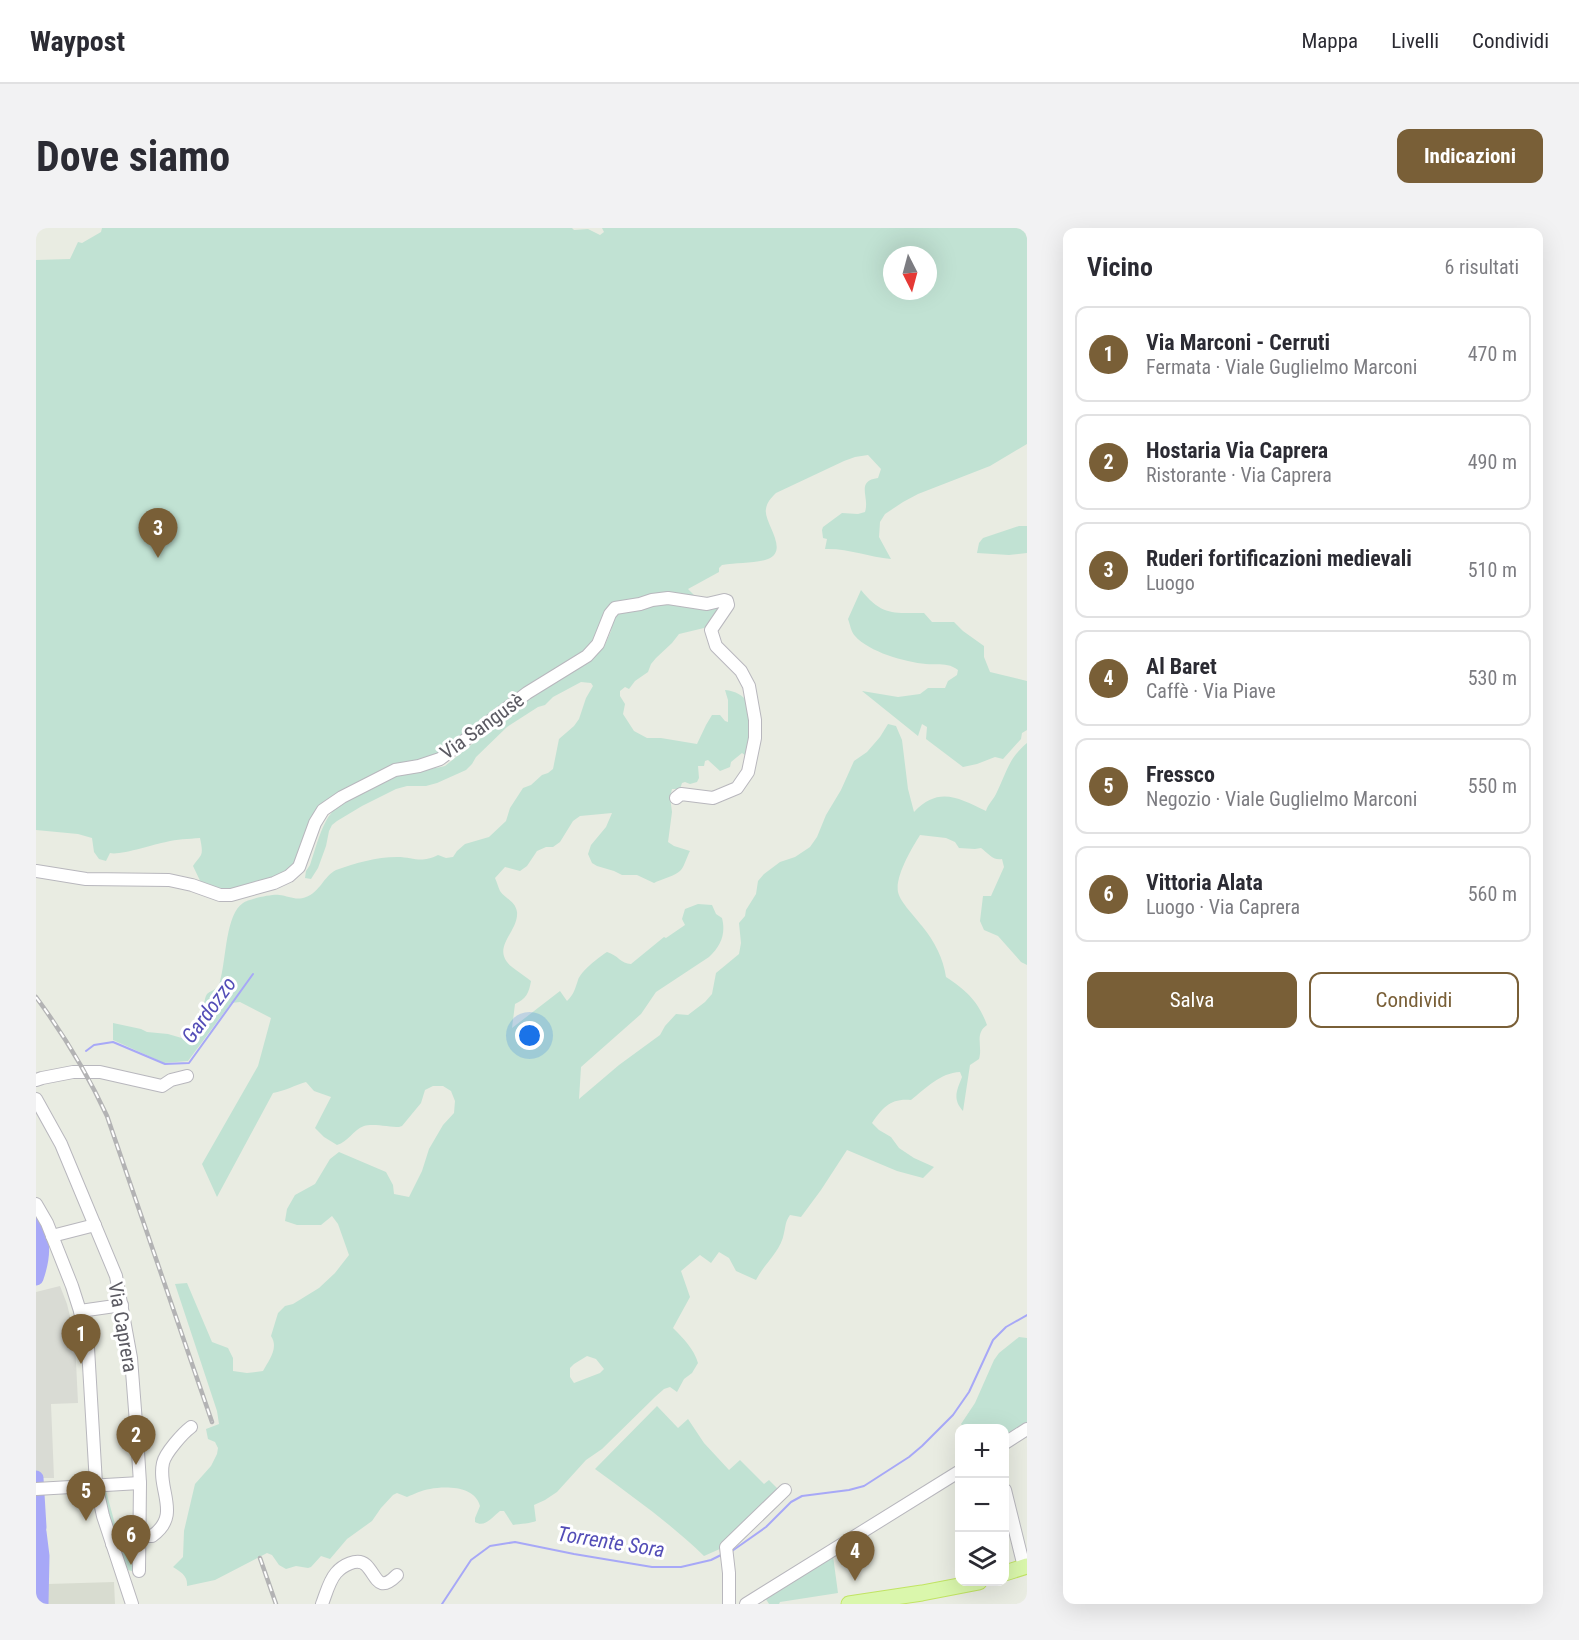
<!DOCTYPE html>
<html lang="it">
<head>
<meta charset="utf-8">
<style>
	:root { --surface:#fff; --page:#f2f2f3; --text:#2b2b33; --muted:#7c7c81; --line:#e1e1e2; --accent:#795f37 }
	body { margin:0; font-family:"Roboto Condensed",sans-serif; background:var(--page); color:var(--text) }
	.controls { position:absolute; right:18px; bottom:18px; display:grid; overflow:hidden; border-radius:12px; box-shadow:0 6px 24px #0002 }
	.controls button { width:54px; height:54px; display:grid; place-items:center; padding:0; border:0; border-bottom:2px solid var(--line); background:var(--surface); color:var(--text); font:30px sans-serif }
	.compass { position:absolute; left:847px; top:18px; width:54px; height:54px; border-radius:50%; background:var(--surface); box-shadow:0 6px 24px #0002; rotate:174deg }
	.you { position:absolute; left:494px; top:808px; width:21px; height:21px; margin:-15px; border:4px solid #fff; border-radius:50%; background:#1a73e8; box-shadow:0 0 0 9px #1a73e833 }
	.badge { display:grid; place-items:center; width:39px; height:39px; border-radius:50%; background:var(--accent); color:#fff; font-size:20px; font-weight:700 }
	.pin { position:absolute; translate:-50% -50px; filter:drop-shadow(0 2px 3px #0008) }
	.pin::after { content:''; position:absolute; top:32px; width:21px; height:18px; background:inherit; clip-path:polygon(0 0,100% 0,50% 100%) }
	.list { margin:0; padding:0; list-style:none }
	h2 { display:flex; justify-content:space-between; align-items:center; height:78px; margin:0; padding:0 24px; font-size:26px }
	h2 small { font-size:20px; font-weight:400; color:var(--muted) }
	.list li { display:grid; grid-template-columns:39px 1fr auto; gap:18px; align-items:center; box-sizing:border-box; height:96px; margin:0 12px 12px; padding:0 12px; border:2px solid var(--line); border-radius:12px }
	.list b { display:block; font-size:22px; white-space:nowrap }
	.list p { margin:0; font-size:20px; white-space:nowrap; color:var(--muted) }
	.list em { font-size:20px; font-style:normal; color:var(--muted) }
	.actions { display:flex; gap:12px; padding:18px 24px }
	.actions a { flex:1; padding:14px 0; border:2px solid var(--accent); border-radius:12px; text-align:center; font-size:21px; color:var(--accent) }
	.actions .main { background:var(--accent); color:#fff }
	.icon { flex:none; width:33px; height:33px; fill:none; stroke:currentColor; stroke-width:2; stroke-linecap:round; stroke-linejoin:round }
	.map { position:relative; flex:none; width:991px; height:1376px; overflow:hidden; border-radius:12px }
	header { display:flex; align-items:center; gap:36px; box-sizing:border-box; height:84px; padding:0 30px; background:var(--surface); border-bottom:2px solid var(--line) }
	header strong { font-size:28px }
	nav { display:flex; gap:33px; margin-inline-start:auto; font-size:21px }
	.intro { display:flex; align-items:center; justify-content:space-between; box-sizing:border-box; height:144px; padding:0 36px }
	h1 { margin:0; font-size:42px }
	.button { padding:15px 27px; border-radius:12px; background:var(--accent); color:#fff; font-size:21px; font-weight:700 }
	main { display:flex; gap:36px; padding:0 36px }
	aside { flex:1; background:var(--surface); border-radius:12px; box-shadow:0 6px 24px #0002 }
	.map>svg:first-child { display:block }
	.industrial { fill:#d9dbd4 }
	.education { fill:#d8dcd0 }
	.green { fill:#c1e2d3; fill-rule:evenodd }
	.lines { fill:none; stroke-linecap:round; stroke-linejoin:round }
	.stream { stroke:#a7a8f7; stroke-width:2 }
	.river { stroke:#a7a8f7; stroke-width:15 }
	.minor-casing { stroke:#b8b7bd; stroke-width:14 }
	.major-casing { stroke:#c1e463; stroke-width:17 }
	.minor { stroke:#fff; stroke-width:12 }
	.major { stroke:#daf7ac; stroke-width:15 }
	.rail-casing { stroke:#b3b3b4; stroke-width:4.5 }
	.rail { stroke:#fff; stroke-width:2; stroke-dasharray:7; stroke-linecap:butt }
	.labels { text-anchor:middle; dominant-baseline:central; stroke-width:6; stroke-linejoin:round; paint-order:stroke }
	.street-label { font-size:20px; fill:#5b5a62; stroke:#fff }
	.water-label { font-size:21px; font-style:italic; fill:#534db7; stroke:#fff }
</style>
</head>
<body>
<header>
<strong>Waypost</strong>
<nav><a>Mappa</a><a>Livelli</a><a>Condividi</a></nav>
</header>
<div class="intro"><h1>Dove siamo</h1><a class="button">Indicazioni</a></div>
<main>
<div class="map">
<svg width="991" height="1376" viewBox="0 0 991 1376">
	<rect width="100%" height="100%" fill="#e9ece2"/>
	<path class="industrial" d="M24,1058L31,1076L40,1113H39L42,1175L15,1176L18,1250H0V1064Z"/>
	<path class="education" d="M78,1354L79,1376H12V1356Z"/>
	<g class="green">
		<path d="M66,0H536L538,2L552,1L564,7L568,4L566,0H991V216L954,238L882,266L867,274L849,286L844,294L843,309L855,331C833,329 811,320 789,321L791,311L787,310L786,302L787,299L806,285L822,286L829,284C834,269 819,253 842,250L845,241L832,227L819,229L808,233L740,265C735,270 731,274 730,281C727,294 754,322 732,331C717,336 701,334 686,337L683,340V344L652,361L667,376H585L568,410L417,526L335,555L287,589L270,635L198,669L168,661L157,638C159,634 163,631 165,627C167,623 165,615 164,610C152,611 141,611 130,614C118,616 83,628 74,625L70,633L63,631L58,624L56,610L42,606L0,602V32L34,31L42,14L46,15L65,4ZM856,27H892V63H856Z"/>
		<path d="M983,298H991V325L973,327L941,325L943,315L947,310Z"/>
		<path d="M825,362C846,388 857,385 888,385L896,394H918L927,403L948,418V429L954,444L991,453V502L986,505L985,511L967,531L959,529L941,536L927,539L890,511L891,499L886,496L882,508L826,463L862,469L884,466L892,460H909L912,453L921,447L922,442C912,434 901,437 890,436C869,434 833,424 819,408C815,404 814,396 812,391Z"/>
		<path d="M620,373L686,376L680,386L668,400L643,406L636,415L620,430L615,436L612,444L599,453L593,461L589,459L584,463V468L589,476L587,486L598,503L611,510H625L661,516L670,497L676,487H684L689,493L692,494V472L689,462C726,466 715,504 713,530L706,525L695,534L694,539L684,543L672,532L669,533L668,538H662L663,550L661,554L654,556L649,554L646,555L644,561H636L634,569L636,584L632,614L638,618L654,623C651,628 649,637 645,642C640,648 625,651 618,655L601,647H586L578,643L561,638L556,635L552,626L555,617L570,599L576,585L544,588L537,593L524,614L517,619H510L501,623L491,638L484,643L469,639L459,650C461,654 462,659 464,663C469,671 479,672 481,684C483,704 453,720 476,739C482,744 489,748 495,753C493,765 490,771 479,776L476,800L524,763L531,773C538,766 539,761 542,752C545,743 563,729 571,724C582,727 585,736 595,736L628,709L630,710L649,697L646,691L649,681L662,676L676,677L680,686L686,690C690,706 685,718 673,729L620,764L605,786L545,839L543,871L583,837L624,807L629,798L640,786L652,787L669,774L676,766L680,745L703,726L705,715L703,695L709,688L710,682L720,666L722,653L728,646L744,634L759,629L774,619L781,609L790,587L805,562L818,533L831,524L844,509L852,496L860,498L866,512L872,561L878,584C903,558 922,570 950,583C952,576 957,572 960,566C971,544 972,531 991,515V737L985,734L962,708L948,702L944,693L947,668H955L968,639L966,631C957,633 952,625 945,620L939,621L923,620L919,614L910,610L884,607C876,620 859,648 862,664C864,674 880,690 886,698C899,714 907,730 910,749C931,763 942,773 951,797C938,806 947,818 943,831L934,837L927,883C916,871 921,862 926,849L924,844C904,845 890,860 875,872C855,870 847,879 836,895L843,902L855,909L863,920L878,930L898,939L887,950L861,943L811,922L785,962L765,989L754,987C749,994 750,997 748,1005C745,1023 728,1036 720,1052L700,1043L693,1030L683,1024L675,1035L664,1027L645,1043L654,1069L637,1100C647,1110 658,1121 662,1135L656,1145L648,1151L641,1164L634,1159L628,1161L619,1169L566,1221L550,1232L521,1264L509,1272L498,1277L500,1293C496,1295 484,1296 477,1297L468,1283H464C456,1289 449,1300 439,1294V1290L444,1278C439,1258 410,1258 394,1261C386,1262 378,1266 371,1269L361,1265L357,1267L345,1280L336,1293L311,1311L294,1331L285,1328L275,1339L272,1340L260,1338L250,1341L243,1337L236,1327L231,1325L179,1352L151,1358C152,1348 145,1344 137,1339L147,1329L148,1303L159,1256L175,1238L181,1226L182,1220L179,1214L172,1211L170,1201L183,1196L181,1183L139,1056L151,1055L176,1114L192,1120L197,1130V1143L211,1145L227,1143C233,1132 243,1120 235,1108L242,1085L249,1078L257,1076L283,1060L299,1045L313,1027L302,996L296,988L285,997H261L249,993L251,981L259,967L279,956L294,931L303,924L350,944L357,957L358,966L373,969L386,943L393,921L407,897L418,885L419,873L415,863L407,858H397L389,862L385,875L366,898L363,899C354,899 336,895 328,898C317,902 312,914 301,917L288,909L279,900L295,869L278,863L270,854C259,857 249,863 237,865L181,969L166,936L222,838L235,790L204,774L195,775L152,833L128,835L77,812V795L105,801L111,804L132,806L149,811C160,800 162,789 168,775C169,772 169,769 171,766C174,763 180,762 182,758C184,756 184,752 185,749C190,730 190,686 207,675C212,671 237,666 243,667C253,668 260,673 270,669C284,664 288,648 300,642C320,635 340,629 361,629C378,629 384,636 402,627L410,630L417,629L421,623L429,616L453,609L470,593L474,580L487,560L495,557L506,547L512,545L517,541L523,511L538,498L543,491L550,470L557,458L555,455L545,454L517,469L509,477L502,479L471,499L440,529L436,536L430,542L401,555L390,558H371L360,561L326,578L301,593L296,597L293,603L290,618L282,640L275,651L269,650L270,643L274,637C279,622 283,606 290,593C301,570 352,547 377,543C388,541 398,541 409,538L504,461L568,419L575,403L578,386ZM551,1128L560,1131L568,1141L564,1145L538,1155L534,1149V1140L538,1136Z"/>
		<path d="M983,1109L991,1110V1199L969,1213V1200H928L925,1196L939,1175L958,1132L963,1125Z"/>
		<path d="M621,1178L642,1200L652,1191L668,1215L693,1242L704,1232L728,1256L733,1252L745,1264L686,1320L668,1328C634,1295 597,1269 559,1241Z"/>
		<path d="M67,1262L70,1263L83,1311H80L70,1282Z"/>
		<path d="M88,1321L98,1322L96,1343L92,1342L85,1326Z"/>
		<path d="M797,1328L802,1365L744,1374L743,1376H733L728,1368Z"/>
	</g>
	<g class="lines">
		<g class="stream">
			<path d="M50,823L58,817L77,814L129,836L153,835L217,746"/>
			<path d="M696,1323L730,1299L755,1274L766,1268L813,1262L828,1258L873,1229L886,1218L917,1187L933,1164L957,1112L970,1099L991,1087"/>
			<path d="M406,1376L435,1332L454,1318L479,1314L538,1326L616,1339H645L675,1332L685,1327"/>
		</g>
		<g class="river">
			<path d="M0,995C8,1015 7,1030 0,1050"/>
			<path d="M0,1250L3,1299L1,1312"/>
			<path d="M3,1304L6,1328L5,1376"/>
		</g>
		<g class="minor-casing">
			<g id="minor">
				<path d="M0,643L50,651L133,652L156,657L184,667H195L238,655L253,648L263,639L279,595L287,582L306,569L359,542L383,538L404,531L491,465L551,428L562,416L574,386L579,380L604,376L616,372L632,370L671,376L688,372L691,373L692,377L675,402L680,418L705,443L713,458L719,492V510L712,544L701,560L677,570L645,566L640,570"/>
				<path d="M0,852L6,850L37,844H64L126,858L135,852L151,848"/>
				<path d="M0,871L25,916L80,1048L95,1130L101,1208L104,1255L103,1343"/>
				<path d="M0,976L11,995L36,1058L44,1083L52,1120L60,1256L67,1288L96,1376"/>
				<path d="M16,1008L59,997"/>
				<path d="M44,1083L86,1077"/>
				<path d="M969,1215L991,1201"/>
				<path d="M0,1261L104,1255"/>
				<path d="M969,1262L988,1339"/>
				<path d="M104,1308H116C146,1287 121,1262 127,1235C129,1225 147,1205 155,1199"/>
				<path d="M76,1316H103"/>
				<path d="M286,1376C290,1366 293,1353 300,1345C306,1338 321,1329 330,1337C341,1348 342,1366 361,1347"/>
				<path d="M693,1376V1345L690,1319L749,1262"/>
				<path d="M710,1376L924,1243"/>
			</g>
		</g>
		<g class="major-casing">
			<g id="major">
				<path d="M969,1345L991,1338"/>
				<path d="M813,1376L886,1365L943,1354"/>
			</g>
		</g>
		<use href="#minor" class="minor"/>
		<use href="#major" class="major"/>
		<g class="rail-casing">
			<g id="rail">
				<path d="M0,769C28,807 51,845 71,888L176,1194"/>
				<path d="M224,1330L240,1376"/>
			</g>
		</g>
		<use href="#rail" class="rail"/>
	</g>
	<g class="labels">
		<g class="street-label">
			<text transform="translate(446 498) rotate(-36)">Via Sangusè</text>
			<text transform="translate(87 1099) rotate(80)">Via Caprera</text>
		</g>
		<g class="water-label">
			<text transform="translate(173 782) rotate(-54)">Gardozzo</text>
			<text transform="translate(575 1314) rotate(9)">Torrente Sora</text>
		</g>
	</g>
</svg>
<div class="controls">
<button>+</button>
<button>−</button>
<button><svg class="icon" aria-label="layers" viewBox="0 0 24 24"><path d="M12 4l9 5-9 5-9-5zM3 14l9 5 9-5"/></svg></button>
</div>
<svg class="compass" viewBox="-18 -18 36 36"><path d="M0-13l5 13h-10z" fill="#e53935"/><path d="M0 13l5-13h-10z" fill="#7c7c81"/></svg>
<div class="you"></div>
<div class="pin badge" style="left:45px;top:1136px">1</div>
<div class="pin badge" style="left:100px;top:1237px">2</div>
<div class="pin badge" style="left:122px;top:330px">3</div>
<div class="pin badge" style="left:819px;top:1353px">4</div>
<div class="pin badge" style="left:50px;top:1293px">5</div>
<div class="pin badge" style="left:95px;top:1337px">6</div>
</div>
<aside>
<h2>Vicino<small>6 risultati</small></h2>
<ul class="list">
<li><span class="badge">1</span><div><b>Via Marconi - Cerruti</b><p>Fermata · Viale Guglielmo Marconi</p></div><em>470 m</em></li>
<li><span class="badge">2</span><div><b>Hostaria Via Caprera</b><p>Ristorante · Via Caprera</p></div><em>490 m</em></li>
<li><span class="badge">3</span><div><b>Ruderi fortificazioni medievali</b><p>Luogo</p></div><em>510 m</em></li>
<li><span class="badge">4</span><div><b>Al Baret</b><p>Caffè · Via Piave</p></div><em>530 m</em></li>
<li><span class="badge">5</span><div><b>Fressco</b><p>Negozio · Viale Guglielmo Marconi</p></div><em>550 m</em></li>
<li><span class="badge">6</span><div><b>Vittoria Alata</b><p>Luogo · Via Caprera</p></div><em>560 m</em></li>
</ul>
<div class="actions"><a class="main">Salva</a><a>Condividi</a></div>
</aside>
</main>
</body>
</html>
